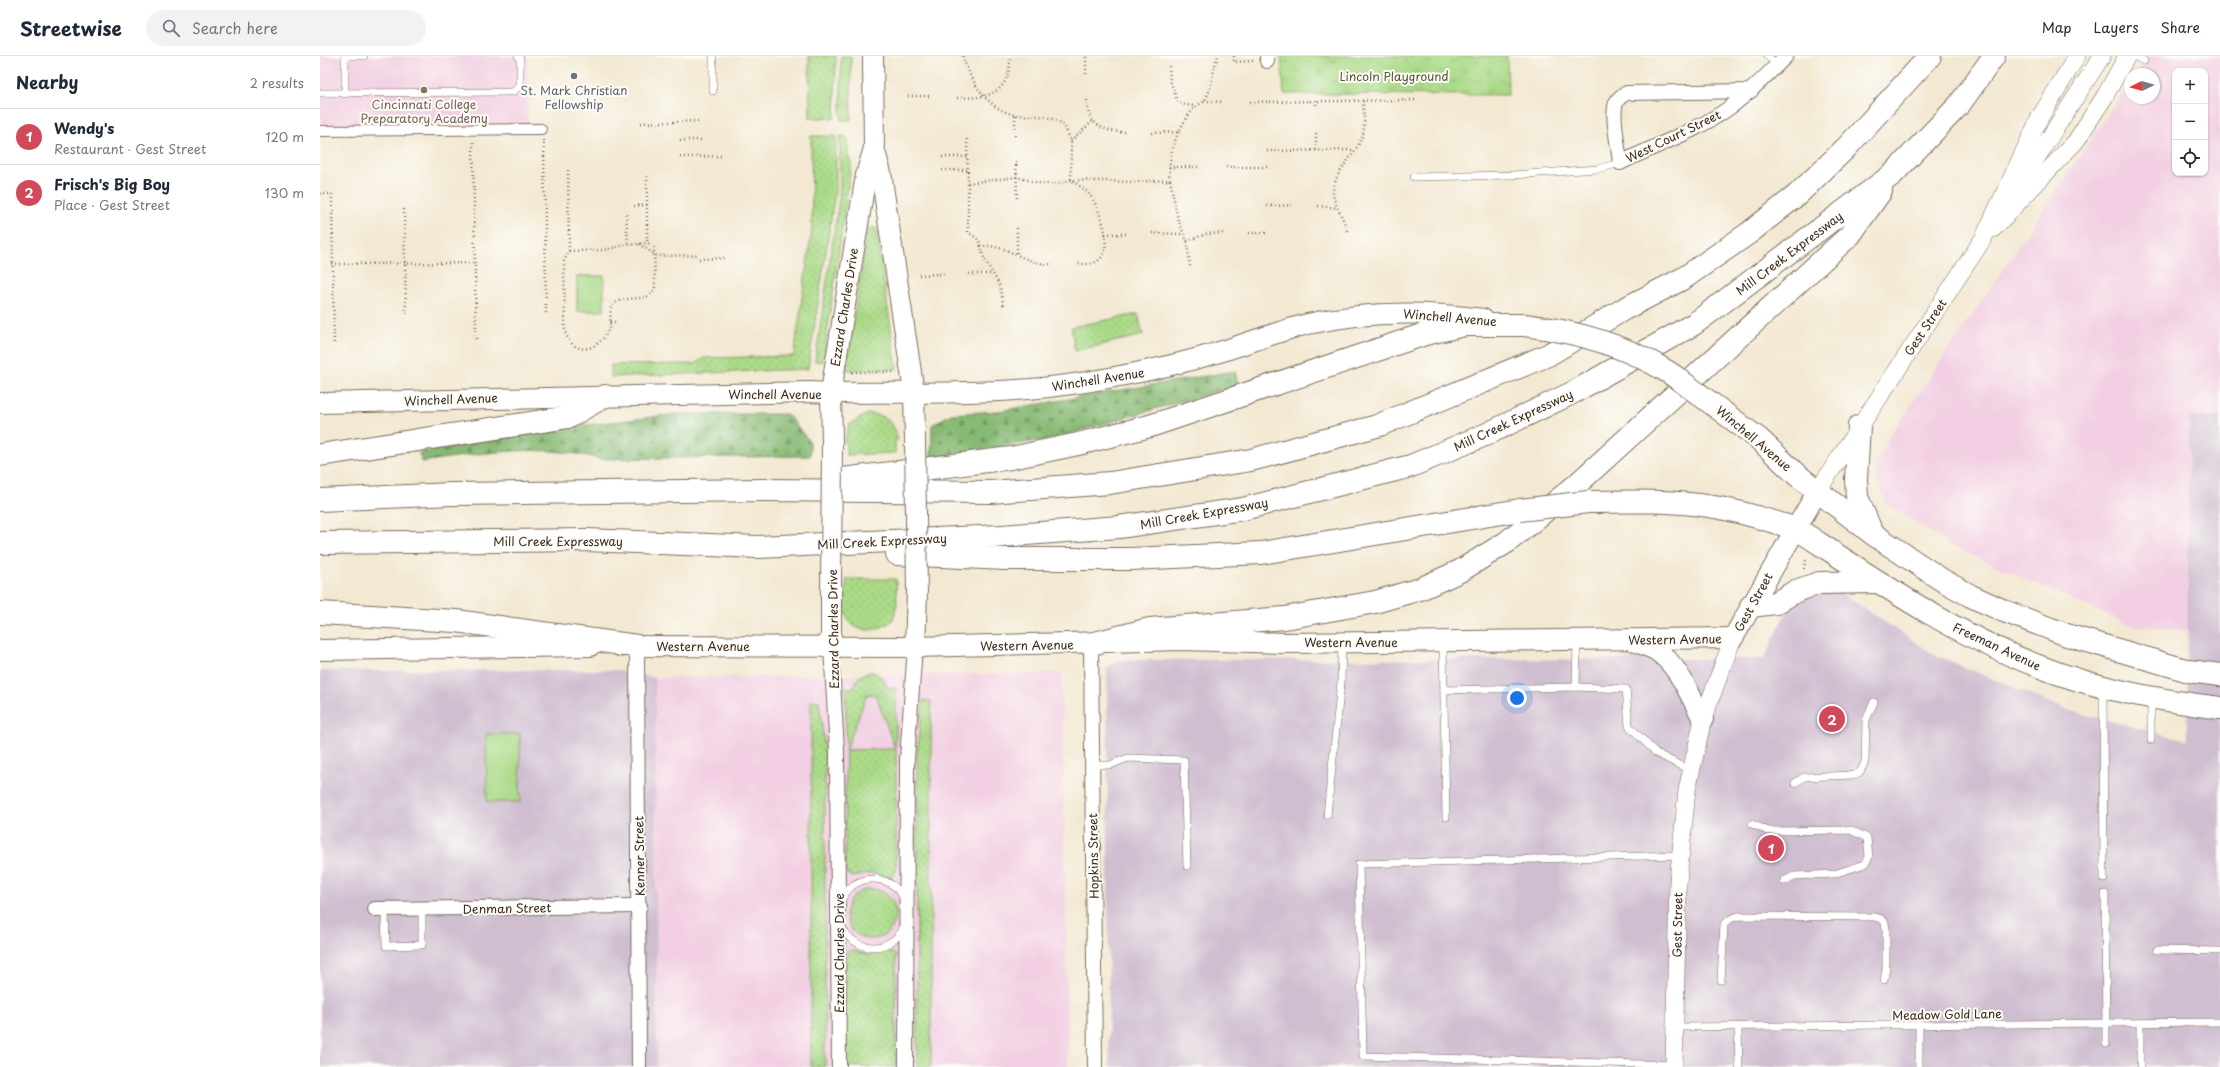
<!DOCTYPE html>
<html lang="en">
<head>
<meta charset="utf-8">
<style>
	:root { --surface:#fff; --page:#f2f2f3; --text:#1f2937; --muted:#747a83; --line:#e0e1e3; --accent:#d1495b }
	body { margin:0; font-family:"Playpen Sans",sans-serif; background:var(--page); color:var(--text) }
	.controls { position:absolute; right:12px; top:12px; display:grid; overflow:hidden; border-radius:8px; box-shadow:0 1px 3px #0004 }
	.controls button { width:36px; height:36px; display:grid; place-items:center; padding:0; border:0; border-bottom:1px solid var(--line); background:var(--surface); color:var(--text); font:20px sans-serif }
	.compass { position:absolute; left:1804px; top:12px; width:36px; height:36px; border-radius:50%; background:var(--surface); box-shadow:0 1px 3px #0004; rotate:265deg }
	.you { position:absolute; left:1197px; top:642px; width:14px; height:14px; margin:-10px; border:3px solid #fff; border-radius:50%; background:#1a73e8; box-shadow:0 0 0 6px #1a73e833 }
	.badge { display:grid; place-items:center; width:26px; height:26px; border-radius:50%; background:var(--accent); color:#fff; font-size:13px; font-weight:700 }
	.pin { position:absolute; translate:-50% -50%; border:2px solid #fff; box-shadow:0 1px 4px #0006 }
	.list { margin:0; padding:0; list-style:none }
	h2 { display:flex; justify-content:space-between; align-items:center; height:52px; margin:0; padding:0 16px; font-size:17px }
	h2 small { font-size:13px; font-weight:400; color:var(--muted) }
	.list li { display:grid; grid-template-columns:26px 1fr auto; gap:12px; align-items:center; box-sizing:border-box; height:56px; padding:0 16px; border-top:1px solid var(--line) }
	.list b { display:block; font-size:15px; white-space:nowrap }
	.list p { margin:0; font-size:13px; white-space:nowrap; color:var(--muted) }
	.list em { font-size:13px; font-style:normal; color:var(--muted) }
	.icon { flex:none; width:22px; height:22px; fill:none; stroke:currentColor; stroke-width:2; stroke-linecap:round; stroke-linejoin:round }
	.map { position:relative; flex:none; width:1900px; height:1011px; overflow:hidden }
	header { display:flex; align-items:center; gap:24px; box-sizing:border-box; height:56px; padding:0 20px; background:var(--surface); border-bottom:1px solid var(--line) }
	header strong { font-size:19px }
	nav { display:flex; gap:22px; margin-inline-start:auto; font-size:14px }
	.search { width:280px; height:36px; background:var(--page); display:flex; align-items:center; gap:10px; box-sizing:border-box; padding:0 14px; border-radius:22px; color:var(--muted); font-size:15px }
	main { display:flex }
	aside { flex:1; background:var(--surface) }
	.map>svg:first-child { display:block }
	.built { fill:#f2cfe2; fill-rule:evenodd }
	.industrial { fill:#cfbdd0 }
	.grass { fill:url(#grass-dots); stroke:#728253; fill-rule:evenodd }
	.forest { fill:url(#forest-firs); stroke:#617249 }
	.park { fill:url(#park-tufts); stroke:#728253 }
	.pitch { fill:#aada88; stroke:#728253 }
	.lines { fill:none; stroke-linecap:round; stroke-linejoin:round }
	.service-casing { stroke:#7b6c5d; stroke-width:8 }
	.pedestrian-casing { stroke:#7b6c5d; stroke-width:12 }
	.minor-casing { stroke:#7b6c5d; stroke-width:16 }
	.tertiary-casing { stroke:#7b6c5d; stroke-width:18 }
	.secondary-casing { stroke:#7b6c5d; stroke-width:22 }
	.primary-casing { stroke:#7b6c5d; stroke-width:24 }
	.motorway-casing { stroke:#7b6c5d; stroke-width:24 }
	.path { stroke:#7b6c5d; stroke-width:2.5; stroke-dasharray:1 3; stroke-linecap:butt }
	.service { stroke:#fff; stroke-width:7 }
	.pedestrian { stroke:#fff; stroke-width:10 }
	.minor { stroke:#fff; stroke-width:14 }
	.tertiary { stroke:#fff; stroke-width:17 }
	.secondary { stroke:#fff; stroke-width:20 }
	.primary { stroke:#fff; stroke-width:22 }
	.motorway { stroke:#fff; stroke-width:22 }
	.secondary-bridge-casing { stroke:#7b6c5d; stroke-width:22; stroke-linecap:butt }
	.primary-bridge-casing { stroke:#7b6c5d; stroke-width:24; stroke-linecap:butt }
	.motorway-bridge-casing { stroke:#7b6c5d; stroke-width:24; stroke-linecap:butt }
	.secondary-bridge { stroke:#fff; stroke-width:20 }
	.primary-bridge { stroke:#fff; stroke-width:22 }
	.motorway-bridge { stroke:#fff; stroke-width:22 }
	.worship-dot { fill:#6b7280; stroke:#fdfcf7; stroke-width:1.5 }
	.education-dot { fill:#8d6e63; stroke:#fdfcf7; stroke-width:1.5 }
	.labels { text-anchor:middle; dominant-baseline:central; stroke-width:4; stroke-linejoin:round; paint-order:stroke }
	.park-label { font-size:12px; fill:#575638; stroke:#fdfcf7 }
	.worship-label { font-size:12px; fill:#5b616d; stroke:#fdfcf7 }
	.education-label { font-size:12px; fill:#785e54; stroke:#fdfcf7 }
	.street-label { font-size:12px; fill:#3b2a1e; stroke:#fdfcf7 }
</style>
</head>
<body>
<header>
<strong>Streetwise</strong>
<div class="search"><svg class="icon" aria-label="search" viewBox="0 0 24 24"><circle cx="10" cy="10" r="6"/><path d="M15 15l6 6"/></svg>Search here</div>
<nav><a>Map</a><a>Layers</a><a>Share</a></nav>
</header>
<main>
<aside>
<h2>Nearby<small>2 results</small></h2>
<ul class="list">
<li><span class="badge">1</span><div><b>Wendy's</b><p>Restaurant · Gest Street</p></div><em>120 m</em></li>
<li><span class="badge">2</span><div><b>Frisch's Big Boy</b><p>Place · Gest Street</p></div><em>130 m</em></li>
</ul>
</aside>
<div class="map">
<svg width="1900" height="1011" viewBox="0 0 1900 1011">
	<defs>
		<pattern id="grass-dots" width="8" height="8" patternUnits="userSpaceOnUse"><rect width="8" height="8" fill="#aada88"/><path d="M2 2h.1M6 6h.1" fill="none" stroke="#93bb75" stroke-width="1.8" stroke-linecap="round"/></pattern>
		<pattern id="forest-firs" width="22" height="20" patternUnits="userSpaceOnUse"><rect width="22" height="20" fill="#87ba74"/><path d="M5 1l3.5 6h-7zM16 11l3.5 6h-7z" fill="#70975f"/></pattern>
		<pattern id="park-tufts" width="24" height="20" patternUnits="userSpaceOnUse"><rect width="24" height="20" fill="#aada88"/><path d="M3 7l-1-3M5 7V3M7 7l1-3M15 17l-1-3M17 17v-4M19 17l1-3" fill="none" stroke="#93bb75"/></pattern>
	</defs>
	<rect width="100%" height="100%" fill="#fdfcf7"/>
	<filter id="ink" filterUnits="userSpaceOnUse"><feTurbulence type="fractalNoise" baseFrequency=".025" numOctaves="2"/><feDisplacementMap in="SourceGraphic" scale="8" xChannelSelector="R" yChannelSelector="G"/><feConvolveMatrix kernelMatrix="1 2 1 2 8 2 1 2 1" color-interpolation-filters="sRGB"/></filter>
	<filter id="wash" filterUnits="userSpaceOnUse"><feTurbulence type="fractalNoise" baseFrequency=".012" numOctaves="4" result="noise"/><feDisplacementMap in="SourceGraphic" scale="16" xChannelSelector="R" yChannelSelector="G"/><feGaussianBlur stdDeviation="0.9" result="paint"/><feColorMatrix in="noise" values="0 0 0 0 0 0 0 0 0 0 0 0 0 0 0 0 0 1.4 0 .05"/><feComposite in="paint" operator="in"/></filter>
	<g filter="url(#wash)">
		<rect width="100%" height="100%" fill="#f3e8d1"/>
		<g class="built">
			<path d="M0,0H207L208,68L0,72Z"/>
			<path d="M1828,0H1900V361H1869L1868,575L1809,569L1632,490L1567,448L1554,413L1569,381L1810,26V42H1834V18H1816ZM1855,15H1885V117H1855Z"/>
			<path d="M742,617L748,1011H337L335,622Z"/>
		</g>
		<g class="industrial">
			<path d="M1869,361H1900V1011H789L787,612L798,604L1444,603L1472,544L1497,531L1520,536L1613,598L1747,654L1867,684Z"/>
			<path d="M298,614L335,622L337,1011H0V615Z"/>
		</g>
		<g class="grass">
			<path d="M489,0H516L515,62H490Z"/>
			<rect x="521" y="0" width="10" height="64"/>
			<path d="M491,80H516V130L488,313L291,321V309L374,308L384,302L474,300L492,172Z"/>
			<path d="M520,80H525L528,83V103H531V110L503,306L495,305L520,136Z"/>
			<path d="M547,172H556L577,313L526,314Z"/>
			<path d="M818,258L823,279L755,295L751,271Z"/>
			<path d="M547,358C565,357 575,367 578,384H575V397L526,399V386H524L529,369Z"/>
			<path d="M527,523H576L577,547L573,564C559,576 534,580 526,559C522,547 526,535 527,523Z"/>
			<path d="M553,616L563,622L567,632H576V814L573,820L570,821L551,817L532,821L526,817L525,813L526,632H534C536,621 542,617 553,616ZM547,638L556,639L575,693L526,694Z"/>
			<path d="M603,644L611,645V1011H597V696Z"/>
			<path d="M491,645H499L505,696V1011H491Z"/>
			<circle cx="551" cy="858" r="25"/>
			<path d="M531,894L550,899L569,895L576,899V1011H525L526,901L528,895Z"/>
		</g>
		<g class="forest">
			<path d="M915,315L918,329L731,383L611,401L612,369L631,358L678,355Z"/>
			<path d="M357,358H467L490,386V400L280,403C222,387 160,397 102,406L99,397L242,372Z"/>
		</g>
		<path class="park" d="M961,0H1187L1188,39L964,38Z"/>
		<g class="pitch">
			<rect x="257" y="220" width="27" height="35"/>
			<path d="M166,678H200V746H167Z"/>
		</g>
	</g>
	<g filter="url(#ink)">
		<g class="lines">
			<g class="service-casing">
				<g id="service">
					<path d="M25,0V38"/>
					<path d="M25,0H44"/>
					<path d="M393,0V35"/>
					<path d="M1447,0L1457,8"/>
					<path d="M1814,0L1824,5"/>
					<path d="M0,37L193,36L200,30V3L198,0"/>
					<path d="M1094,121L1193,119L1277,113L1300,107"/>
					<path d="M1123,587L1126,761"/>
					<path d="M1256,631L1257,585"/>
					<path d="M1783,633L1784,823"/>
					<path d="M1124,634L1256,631L1306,633L1309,670L1336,697L1371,715"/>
					<path d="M1831,644V684"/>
					<path d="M772,709H790L808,702L864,704L867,810"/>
					<path d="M1475,727L1484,721L1534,719L1540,716L1545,706L1546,664L1554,646"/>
					<path d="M1007,759L1021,626L1022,588"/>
					<path d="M1432,768L1448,775L1531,774L1547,782L1549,801L1545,808L1514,818L1474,820L1464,825"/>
					<circle cx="553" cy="857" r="34"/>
					<path d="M1785,838L1786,988"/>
					<path d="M65,853L66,890L102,889V853"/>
					<path d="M1837,894L1900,895"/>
					<path d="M1401,924L1404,868L1410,863L1418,860L1555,861C1563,863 1565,864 1566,872V912L1564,924"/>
					<path d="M1355,971L1900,966"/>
					<path d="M1418,971L1419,1011"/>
					<path d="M1354,1009L1043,1000L1039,808L1360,799"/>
					<path d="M1599,1011V969"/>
					<path d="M1820,1011V967"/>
				</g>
			</g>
			<g class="pedestrian-casing">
				<path id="pedestrian" d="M0,75L221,73"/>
			</g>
			<g class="minor-casing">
				<g id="minor">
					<path d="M947,0V5"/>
					<path d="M1431,35L1307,37C1302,39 1298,42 1296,47C1291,60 1299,92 1300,107C1336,89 1377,75 1409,52C1430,37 1448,18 1466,0"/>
					<path d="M771,588L775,1011"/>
					<path d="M317,590L319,1011"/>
					<path d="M511,590L517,695L519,1011"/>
					<path d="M55,853L320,850"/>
					<path d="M586,1011L587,703L595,591"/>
				</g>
			</g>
			<g class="tertiary-casing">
				<g id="tertiary">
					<path d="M1692,140L1782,0"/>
					<path d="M1673,173L1756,85L1785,40L1807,0"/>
					<path d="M1497,436L1663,183L1720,61L1757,0"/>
					<path d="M1354,1011L1358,825L1367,734L1383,663L1413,582"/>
				</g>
			</g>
			<g class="secondary-casing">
				<g id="secondary">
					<path d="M553,0L554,92L561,117L594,336L595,384"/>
					<path d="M0,347L489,336L511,337C596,336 682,340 766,326C808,319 849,311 889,299C922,290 954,276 988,268C1045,255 1105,255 1163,263"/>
					<path d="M512,386L511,337L514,317L546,119L554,92"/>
					<path d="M1314,585C1321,588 1330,591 1337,595C1359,610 1370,640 1383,663"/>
					<path d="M300,590L595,591L862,584L967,587L1413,582L1497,436"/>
					<path d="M511,590V537"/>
					<path d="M595,591L597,537"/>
					<path d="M0,594L270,590"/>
				</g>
			</g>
			<g class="primary-casing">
				<g id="primary">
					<path d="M1380,339L1439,383L1477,419L1553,478L1622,524L1651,540L1684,555L1747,579L1869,615L1900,619"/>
					<path d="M1539,370L1536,423L1537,441L1552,477"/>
					<path d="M1477,473C1554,523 1632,577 1718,610C1776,633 1838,644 1900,652"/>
					<path d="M1431,550L1456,547L1476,535L1499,527L1557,526"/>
				</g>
			</g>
			<g class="motorway-casing">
				<g id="motorway">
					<path d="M0,399L249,361L285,340"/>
					<path d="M523,423L691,402L758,388L830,370L1105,278L1145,269H1204"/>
					<path d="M0,444L132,438L444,434L671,436L790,427L931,404L1057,370L1228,299L1304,253L1364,222L1429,177L1477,139L1526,92L1610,0"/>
					<path d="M1268,446C1312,445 1356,444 1400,452C1426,457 1451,465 1477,473"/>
					<path d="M0,487L267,484L438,491L682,480L799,471L923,453L1091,410L1167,378L1254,336L1374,268L1573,118L1639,49L1674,0"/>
					<path d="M577,498L686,503H811L941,497L1200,454"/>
					<path d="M0,557L136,565L317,590"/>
					<path d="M771,588L830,573L965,562L1055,546L1100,533L1140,515L1187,486L1254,431L1530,179L1561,135"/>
				</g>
			</g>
			<g class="path">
				<path d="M643,0C650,25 668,55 697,59C716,61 727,57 744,69L751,85V124C757,128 764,133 769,138C779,150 794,189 780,203C775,209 764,208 757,208"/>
				<path d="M914,0V6L933,5"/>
				<path d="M849,10L850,24L857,45L865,49L875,50"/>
				<path d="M766,18V0"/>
				<path d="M588,40H612"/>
				<path d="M637,42C667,42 689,39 690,3"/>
				<path d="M767,44C766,68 785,77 807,76"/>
				<path d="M996,44V50"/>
				<path d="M884,45L904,46"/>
				<path d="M930,46L1096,44"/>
				<path d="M695,59V80"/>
				<path d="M321,67L381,65"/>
				<path d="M832,77L858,76"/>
				<path d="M647,83L648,127L696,121L723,128H736L751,124L814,126L850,124C847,98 857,74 873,53C876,49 882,48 885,44C893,31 892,14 898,0"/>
				<path d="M224,84L226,258"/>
				<path d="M360,84H381"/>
				<path d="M751,85L773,65"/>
				<path d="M153,86L156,284"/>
				<path d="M996,94V75"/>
				<path d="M947,95L1035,94"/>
				<path d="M360,101L402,100"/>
				<path d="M622,101H647"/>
				<path d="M696,105L697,145"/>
				<path d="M849,111H881"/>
				<path d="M906,111H947"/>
				<path d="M248,114L249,195L244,205L245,275C253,302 279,295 289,273C292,265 289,257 292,249C297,246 302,243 308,243C319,241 330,245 335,231L334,191"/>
				<path d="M622,114H647"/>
				<path d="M327,120V187"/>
				<path d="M850,124L858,164L867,185L870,211"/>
				<path d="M648,127V176L659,184L664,202L680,230L684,252"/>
				<path d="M0,138H12L14,287"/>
				<path d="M314,150L327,149"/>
				<path d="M947,150L973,149"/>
				<path d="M998,150L1017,152"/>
				<path d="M84,153L86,259"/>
				<path d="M306,158L308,189"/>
				<path d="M1027,175C1024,161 1013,149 1013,135C1015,114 1035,100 1042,81C1046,70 1043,56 1043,44"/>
				<path d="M832,177L862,178"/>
				<path d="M929,177H947"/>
				<path d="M785,178H808"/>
				<path d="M867,185L886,178L904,177"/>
				<path d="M319,188L337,200L379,199"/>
				<path d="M660,190C690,188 704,209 732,208"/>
				<path d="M249,195L284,194L305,189L331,187"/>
				<path d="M697,197V171"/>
				<path d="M379,203L406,202"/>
				<path d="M12,208L155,207"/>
				<path d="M649,218H673"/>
				<path d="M599,219L624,218"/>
				<path d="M290,266H298"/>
				<path d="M532,316H573"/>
				<path d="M1484,513L1486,504"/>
			</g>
			<use href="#service" class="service"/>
			<use href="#pedestrian" class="pedestrian"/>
			<use href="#minor" class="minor"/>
			<use href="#tertiary" class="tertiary"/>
			<use href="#secondary" class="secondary"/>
			<use href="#primary" class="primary"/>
			<use href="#motorway" class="motorway"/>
			<g class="secondary-bridge-casing">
				<g id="secondary-bridge">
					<path d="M595,384L597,537"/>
					<path d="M511,537L512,386"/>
				</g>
			</g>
			<g class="primary-bridge-casing">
				<path id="primary-bridge" d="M1204,269C1254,275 1305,289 1348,316C1359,323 1370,332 1380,339"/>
			</g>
			<g class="motorway-bridge-casing">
				<path id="motorway-bridge" d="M1200,454L1268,446"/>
			</g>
			<use href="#secondary-bridge" class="secondary-bridge"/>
			<use href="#primary-bridge" class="primary-bridge"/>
			<use href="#motorway-bridge" class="motorway-bridge"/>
		</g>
	</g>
	<circle class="worship-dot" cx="254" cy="20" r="4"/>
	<circle class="education-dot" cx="104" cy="34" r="4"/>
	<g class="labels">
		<g class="park-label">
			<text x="1074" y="20">Lincoln Playground</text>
		</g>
		<g class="worship-label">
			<text x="254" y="34">St. Mark Christian<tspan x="254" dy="14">Fellowship</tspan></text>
		</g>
		<g class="education-label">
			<text x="104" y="48">Cincinnati College<tspan x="104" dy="14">Preparatory Academy</tspan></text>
		</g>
		<g class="street-label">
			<text transform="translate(1353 80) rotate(-26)">West Court Street</text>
			<text transform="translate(1469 197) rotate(-37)">Mill Creek Expressway</text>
			<text transform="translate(524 251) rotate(-81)">Ezzard Charles Drive</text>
			<text transform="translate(1130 261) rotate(5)">Winchell Avenue</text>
			<text transform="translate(1605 271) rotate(-56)">Gest Street</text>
			<text transform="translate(778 323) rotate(-9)">Winchell Avenue</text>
			<text x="455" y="338">Winchell Avenue</text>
			<text transform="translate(131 343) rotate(-2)">Winchell Avenue</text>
			<text transform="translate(1193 364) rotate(-25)">Mill Creek Expressway</text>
			<text transform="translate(1434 382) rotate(40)">Winchell Avenue</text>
			<text transform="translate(884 457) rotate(-10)">Mill Creek Expressway</text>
			<text x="238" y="485">Mill Creek Expressway</text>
			<text transform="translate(562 485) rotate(-3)">Mill Creek Expressway</text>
			<text transform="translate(1433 546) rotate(-61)">Gest Street</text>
			<text transform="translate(513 573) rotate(-91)">Ezzard Charles Drive</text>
			<text transform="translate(1355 583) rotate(-1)">Western Avenue</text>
			<text x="1031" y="586">Western Avenue</text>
			<text transform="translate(707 589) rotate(-1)">Western Avenue</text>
			<text x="383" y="590">Western Avenue</text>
			<text transform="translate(1677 590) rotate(25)">Freeman Avenue</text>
			<text transform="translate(319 800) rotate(-91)">Kenner Street</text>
			<text transform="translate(773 800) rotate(-91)">Hopkins Street</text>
			<text transform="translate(187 852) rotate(-1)">Denman Street</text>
			<text transform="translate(1357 869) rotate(-89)">Gest Street</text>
			<text transform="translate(519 897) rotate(-90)">Ezzard Charles Drive</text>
			<text transform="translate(1627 958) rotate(-1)">Meadow Gold Lane</text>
		</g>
	</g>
</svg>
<div class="controls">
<button>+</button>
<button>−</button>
<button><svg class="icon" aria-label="locate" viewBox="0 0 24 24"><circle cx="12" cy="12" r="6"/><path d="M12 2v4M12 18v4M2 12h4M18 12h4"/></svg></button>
</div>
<svg class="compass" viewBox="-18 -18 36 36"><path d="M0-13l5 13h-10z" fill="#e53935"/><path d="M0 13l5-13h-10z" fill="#747a83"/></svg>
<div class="you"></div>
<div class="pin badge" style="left:1451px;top:792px">1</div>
<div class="pin badge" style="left:1512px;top:663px">2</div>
</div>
</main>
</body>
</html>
